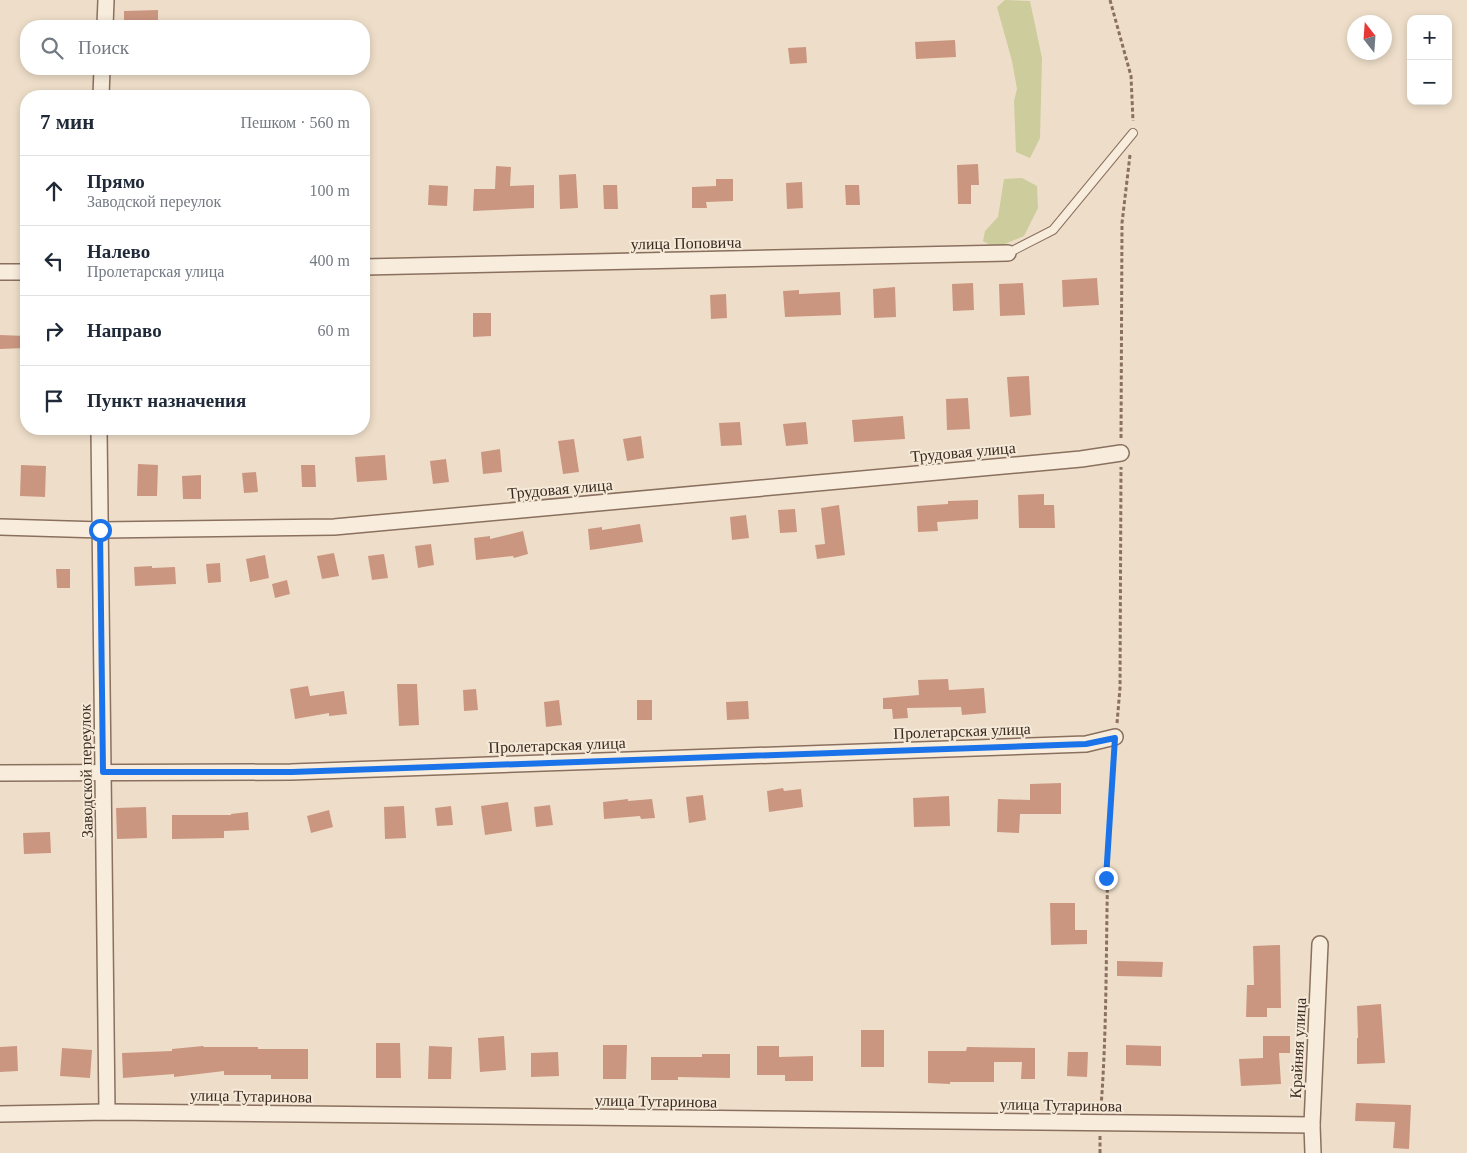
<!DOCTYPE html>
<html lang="ru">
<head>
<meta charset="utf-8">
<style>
	:root { --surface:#fff; --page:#f2f2f3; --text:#1f2937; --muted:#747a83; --line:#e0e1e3 }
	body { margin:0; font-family:"Times New Roman",serif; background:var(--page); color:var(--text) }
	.controls { position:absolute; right:15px; top:15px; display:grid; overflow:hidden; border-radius:10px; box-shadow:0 2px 8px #0003 }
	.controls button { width:45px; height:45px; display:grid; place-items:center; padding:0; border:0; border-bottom:1px solid var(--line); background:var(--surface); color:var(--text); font:25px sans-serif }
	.compass { position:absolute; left:1347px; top:15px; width:45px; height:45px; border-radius:50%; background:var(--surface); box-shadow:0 2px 8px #0003; rotate:343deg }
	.stop { position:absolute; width:15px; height:15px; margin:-11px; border:4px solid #1a73e8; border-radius:50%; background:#fff }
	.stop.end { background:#1a73e8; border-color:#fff; box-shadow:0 1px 5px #0008 }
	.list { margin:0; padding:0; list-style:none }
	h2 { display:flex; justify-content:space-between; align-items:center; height:65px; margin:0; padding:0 20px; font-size:21px }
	h2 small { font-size:16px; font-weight:400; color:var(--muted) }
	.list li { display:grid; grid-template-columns:32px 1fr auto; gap:15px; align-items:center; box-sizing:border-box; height:70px; padding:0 20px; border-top:1px solid var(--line) }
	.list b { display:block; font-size:19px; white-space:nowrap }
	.list p { margin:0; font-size:16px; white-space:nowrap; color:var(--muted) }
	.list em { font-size:16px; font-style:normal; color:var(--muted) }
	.icon { flex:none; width:28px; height:28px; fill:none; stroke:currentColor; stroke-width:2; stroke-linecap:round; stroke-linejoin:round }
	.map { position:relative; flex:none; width:1467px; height:1153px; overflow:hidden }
	.search { position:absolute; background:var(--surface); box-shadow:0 2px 8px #0003; left:20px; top:20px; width:350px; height:55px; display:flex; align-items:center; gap:12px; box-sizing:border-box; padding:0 18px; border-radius:20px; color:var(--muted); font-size:19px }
	.panel { position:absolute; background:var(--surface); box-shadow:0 2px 8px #0003; left:20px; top:90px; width:350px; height:345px; border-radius:20px }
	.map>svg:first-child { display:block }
	.green { fill:#cccc9c }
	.building { fill:#cb9680 }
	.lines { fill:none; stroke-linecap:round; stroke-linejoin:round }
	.service-casing { stroke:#8a705e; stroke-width:10 }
	.minor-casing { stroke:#8a705e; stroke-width:18 }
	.path { stroke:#8a705e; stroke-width:3; stroke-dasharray:4 2.5; stroke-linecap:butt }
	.service { stroke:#f8ecdc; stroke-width:8 }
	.minor { stroke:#f8ecdc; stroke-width:15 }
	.route { stroke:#1a73e8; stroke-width:6 }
	.labels { text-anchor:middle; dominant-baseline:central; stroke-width:4; stroke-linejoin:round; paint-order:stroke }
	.street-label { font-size:16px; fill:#3b2a21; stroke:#f5e9d8 }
</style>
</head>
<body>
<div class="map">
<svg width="1467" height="1153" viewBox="0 0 1467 1153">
	<rect width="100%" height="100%" fill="#eedec9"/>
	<g class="green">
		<path d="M1005,0L1030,1L1042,58L1040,138L1030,158L1016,152L1014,101L1017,89L1012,61L997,7Z"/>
		<path d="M1022,178L1037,186L1038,208L1024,236L995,248L983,241L985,231L998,217L1004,179Z"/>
	</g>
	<g class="building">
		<path d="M158,10V24L124,25V11Z"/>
		<path d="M955,40L956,57L916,59L915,42Z"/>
		<path d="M806,47L807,63L790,64L788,48Z"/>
		<path d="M978,164L979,185H971V204H958L957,165Z"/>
		<path d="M496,166L511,167L510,186L534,185V208L473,211L474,189H495Z"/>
		<path d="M576,174L578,208L560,209L559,175Z"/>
		<path d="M716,179H733V201L706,202L707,208H692V187L716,186Z"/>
		<path d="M802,182L803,208L787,209L786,183Z"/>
		<path d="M429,185L448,186L447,206L428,205Z"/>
		<path d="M603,185H617L618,209H604Z"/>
		<path d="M845,185H859L860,205H846Z"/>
		<path d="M1097,278L1099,305L1063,307L1062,280Z"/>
		<path d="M973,283L974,310L953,311L952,284Z"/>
		<path d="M1023,283L1025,315L1000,316L999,284Z"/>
		<path d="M895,287L896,317L874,318L873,289Z"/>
		<path d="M799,290V294L840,292L841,315L785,317L783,291Z"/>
		<path d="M726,294L727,318L711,319L710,295Z"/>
		<path d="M473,313H491V336L473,337Z"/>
		<path d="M0,335L26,336V348L0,349Z"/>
		<path d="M1029,376L1031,415L1010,417L1007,377Z"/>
		<path d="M968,398L970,429L947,430L946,399Z"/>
		<path d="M903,416L905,439L854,442L852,420Z"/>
		<path d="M740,422L742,445L721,446L719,423Z"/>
		<path d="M806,422L808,444L786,446L783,424Z"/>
		<path d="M641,436L644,458L627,461L623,439Z"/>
		<path d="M574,439L579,472L563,474L558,441Z"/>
		<path d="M500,449L502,472L483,474L481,452Z"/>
		<path d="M385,455L387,480L357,482L355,457Z"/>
		<path d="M446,459L449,482L433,484L430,461Z"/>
		<path d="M138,464L158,465L157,496H137Z"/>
		<path d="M21,465L46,466L45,497L20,496Z"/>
		<path d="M301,465H315L316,487H302Z"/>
		<path d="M256,472L258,492L244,493L242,473Z"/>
		<path d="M201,475V499H183L182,476Z"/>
		<path d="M1044,494V505H1054L1055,528H1019L1018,495Z"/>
		<path d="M978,500V519L937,522L938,531L918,532L917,506L948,504V501Z"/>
		<path d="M839,505L845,555L817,559L815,545L825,544L821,508Z"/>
		<path d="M795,509L797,532L780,533L778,510Z"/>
		<path d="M746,515L749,538L732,540L730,517Z"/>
		<path d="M640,524L643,542L590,550L588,529L602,527V530Z"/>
		<path d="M523,531L528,554L514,558L513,556L476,560L474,538L490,536V539Z"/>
		<path d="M431,544L434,565L418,568L415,546Z"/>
		<path d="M334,553L339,576L322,579L317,556Z"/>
		<path d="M384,554L388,578L372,580L368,556Z"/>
		<path d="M265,555L269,578L250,582L246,559Z"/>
		<path d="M220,563L221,582L208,583L206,564Z"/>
		<path d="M152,566V568L175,567L176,584L135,586L134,567Z"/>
		<path d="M56,569H70V588H57Z"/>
		<path d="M287,580L290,594L275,598L272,584Z"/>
		<path d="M948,679L949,690L984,688L986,713L962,715L961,707L907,708L908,718L893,719L892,709H883V698L919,695L918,680Z"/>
		<path d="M397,684H417L419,725L399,726Z"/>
		<path d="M308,686L310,696L344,691L347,714L329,716V713L295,719L290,689Z"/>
		<path d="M476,689L478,710L464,711L463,690Z"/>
		<path d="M559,700L562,725L546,727L544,702Z"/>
		<rect x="637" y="700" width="15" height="20"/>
		<path d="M748,701L749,719L727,720L726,702Z"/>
		<path d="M1061,783V814H1020L1019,833L997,832L998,799L1030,800V784Z"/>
		<path d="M783,788L784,791L801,789L803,807L769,812L767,791Z"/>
		<path d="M703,795L706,820L689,823L686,797Z"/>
		<path d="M949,796L950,826L914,827L913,798Z"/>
		<path d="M628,799V801L652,799L655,818L641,819L640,816L604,819L603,802Z"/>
		<path d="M508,802L512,831L485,835L481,806Z"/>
		<path d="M550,805L553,825L536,827L534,807Z"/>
		<path d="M404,806L406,838L385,839L384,807Z"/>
		<path d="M451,806L453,825L437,826L435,808Z"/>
		<path d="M146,807L147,838L117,839L116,808Z"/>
		<path d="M329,810L333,827L311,833L307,816Z"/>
		<path d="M248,812L249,830L224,831V838L172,839V815H231V814Z"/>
		<path d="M50,832L51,853L24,854L23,833Z"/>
		<path d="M1050,903H1075V930H1087V944L1051,945Z"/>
		<path d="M1280,945L1281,1008H1267V1017H1246L1247,985H1254L1253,946Z"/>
		<path d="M1117,961L1163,962L1162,977L1117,976Z"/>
		<path d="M1381,1004L1385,1063L1357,1064V1038H1358L1357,1006Z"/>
		<rect x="861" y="1030" width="23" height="37"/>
		<path d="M504,1036L506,1070L480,1072L478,1038Z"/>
		<path d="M1263,1036H1290V1053H1279L1281,1084L1241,1086L1239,1059L1263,1058Z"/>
		<path d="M376,1043H400L401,1078H376Z"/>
		<path d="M603,1045H627L626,1079H603Z"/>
		<path d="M1126,1045L1161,1046V1066L1126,1065Z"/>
		<path d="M17,1046L18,1071L0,1072V1047Z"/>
		<path d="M203,1046L204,1047H258V1049H308V1079H271V1075H224V1071L174,1077V1074L123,1078L122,1053L172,1051V1049Z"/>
		<path d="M429,1046L452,1047L451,1079H428Z"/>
		<path d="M757,1046H779V1057L813,1056V1081H785V1075H757Z"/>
		<path d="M967,1047L1035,1048V1079H1021L1022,1062H994V1082H950V1084L928,1083V1051H966Z"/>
		<path d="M62,1048L92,1050L90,1078L60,1076Z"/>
		<path d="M558,1052L559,1076L531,1077V1053Z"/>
		<path d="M1068,1052H1088L1087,1077L1067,1076Z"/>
		<path d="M702,1054H730V1078L678,1077V1080H651V1057H702Z"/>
		<path d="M1356,1103L1411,1105L1409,1149L1393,1148L1395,1122L1355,1121Z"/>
	</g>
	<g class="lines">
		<g class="service-casing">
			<path id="service" d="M1008,253L1053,230L1133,133"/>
		</g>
		<g class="minor-casing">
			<g id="minor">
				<path d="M105,26L106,0"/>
				<path d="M101,96L102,69"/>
				<path d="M364,267L1008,253"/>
				<path d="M0,272H26"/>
				<path d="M99,429L107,1112"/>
				<path d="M0,527L101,530L334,527L1081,459L1121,453"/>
				<path d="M0,773L291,772L1086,744L1115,737"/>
				<path d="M0,1114L107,1112L1312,1125"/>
				<path d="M1313,1153L1312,1125L1320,944"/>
			</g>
		</g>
		<g class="path">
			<path d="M1110,0L1131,76L1133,121"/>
			<path d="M1121,438L1122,223L1130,155"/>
			<path d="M1117,723L1120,688L1121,467"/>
			<path d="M1101,1107C1110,989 1103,870 1114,752"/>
			<path d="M1100,1153V1136"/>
		</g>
		<use href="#service" class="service"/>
		<use href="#minor" class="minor"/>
	</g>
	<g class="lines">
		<path class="route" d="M100,530L103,772H292L1086,744L1115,738L1106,878"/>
	</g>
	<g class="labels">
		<g class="street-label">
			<text transform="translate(686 243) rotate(-1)">улица Поповича</text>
			<text transform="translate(963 452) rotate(-5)">Трудовая улица</text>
			<text transform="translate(560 489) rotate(-5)">Трудовая улица</text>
			<text transform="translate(962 731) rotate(-2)">Пролетарская улица</text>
			<text transform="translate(557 745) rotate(-2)">Пролетарская улица</text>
			<text transform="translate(86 771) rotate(-91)">Заводской переулок</text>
			<text transform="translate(1298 1048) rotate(-87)">Крайняя улица</text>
			<text transform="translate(251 1096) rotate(1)">улица Тутаринова</text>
			<text transform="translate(656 1101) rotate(1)">улица Тутаринова</text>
			<text transform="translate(1061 1105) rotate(1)">улица Тутаринова</text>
		</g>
	</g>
</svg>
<div class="controls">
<button>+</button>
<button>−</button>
</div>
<svg class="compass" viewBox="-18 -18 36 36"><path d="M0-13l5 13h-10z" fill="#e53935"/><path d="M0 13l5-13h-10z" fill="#747a83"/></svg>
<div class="stop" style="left:100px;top:530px"></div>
<div class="stop end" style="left:1106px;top:878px"></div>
<div class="search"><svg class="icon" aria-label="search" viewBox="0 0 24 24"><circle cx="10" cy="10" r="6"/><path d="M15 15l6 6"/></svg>Поиск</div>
<section class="panel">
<h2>7 мин<small>Пешком · 560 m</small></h2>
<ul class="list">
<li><svg class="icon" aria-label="ahead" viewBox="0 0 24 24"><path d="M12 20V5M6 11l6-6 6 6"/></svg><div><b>Прямо</b><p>Заводской переулок</p></div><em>100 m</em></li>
<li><svg class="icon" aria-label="left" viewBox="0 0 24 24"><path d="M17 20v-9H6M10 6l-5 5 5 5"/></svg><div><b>Налево</b><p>Пролетарская улица</p></div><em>400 m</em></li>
<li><svg class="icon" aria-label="right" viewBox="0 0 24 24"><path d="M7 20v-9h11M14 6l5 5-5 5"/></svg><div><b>Направо</b></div><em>60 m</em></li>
<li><svg class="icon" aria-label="arrive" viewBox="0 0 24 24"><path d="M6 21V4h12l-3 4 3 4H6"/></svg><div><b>Пункт назначения</b></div></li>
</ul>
</section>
</div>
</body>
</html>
